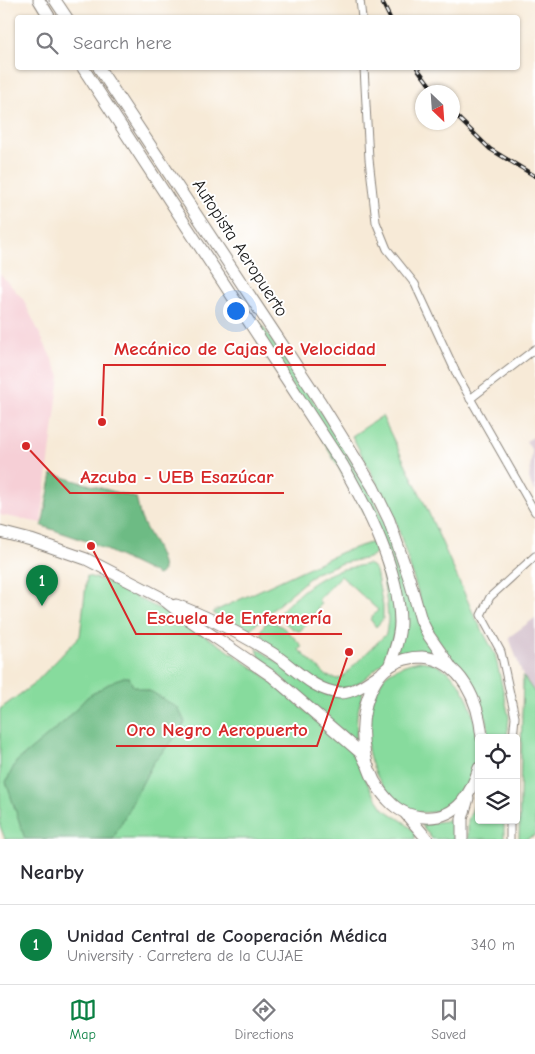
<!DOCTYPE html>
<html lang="en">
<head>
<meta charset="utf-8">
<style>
	:root { --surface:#fff; --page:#f7f7f7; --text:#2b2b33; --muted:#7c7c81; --line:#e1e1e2; --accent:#0b8043 }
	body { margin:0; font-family:"Comic Neue",sans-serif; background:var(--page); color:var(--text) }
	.controls { position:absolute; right:15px; bottom:15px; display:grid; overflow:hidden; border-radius:5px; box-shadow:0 1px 4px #0004 }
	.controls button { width:45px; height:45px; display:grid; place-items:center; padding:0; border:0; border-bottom:1px solid var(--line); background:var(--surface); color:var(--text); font:25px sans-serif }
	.compass { position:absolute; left:415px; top:85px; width:45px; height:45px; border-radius:50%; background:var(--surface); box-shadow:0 1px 4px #0004; rotate:155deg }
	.you { position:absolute; left:235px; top:310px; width:18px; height:18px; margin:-12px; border:4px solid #fff; border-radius:50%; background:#1a73e8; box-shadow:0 0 0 8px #1a73e833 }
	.badge { display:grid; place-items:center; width:32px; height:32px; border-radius:50%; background:var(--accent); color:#fff; font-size:16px; font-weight:700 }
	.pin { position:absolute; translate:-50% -41px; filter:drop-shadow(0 1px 2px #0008) }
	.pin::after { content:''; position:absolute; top:26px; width:18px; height:15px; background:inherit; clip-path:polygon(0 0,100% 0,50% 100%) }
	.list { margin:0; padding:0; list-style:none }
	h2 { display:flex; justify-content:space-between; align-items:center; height:65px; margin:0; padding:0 20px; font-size:21px }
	h2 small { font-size:16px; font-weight:400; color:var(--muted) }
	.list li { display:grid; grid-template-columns:32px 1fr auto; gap:15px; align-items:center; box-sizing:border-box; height:80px; padding:0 20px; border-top:1px solid var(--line) }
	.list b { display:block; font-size:19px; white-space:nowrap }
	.list p { margin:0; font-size:16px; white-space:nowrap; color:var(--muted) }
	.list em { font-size:16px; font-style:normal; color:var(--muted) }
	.icon { flex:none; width:28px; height:28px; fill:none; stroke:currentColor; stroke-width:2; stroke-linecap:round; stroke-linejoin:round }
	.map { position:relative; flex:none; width:535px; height:839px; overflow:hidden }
	.search { position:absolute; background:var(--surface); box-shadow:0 1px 4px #0004; left:15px; right:15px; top:15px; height:55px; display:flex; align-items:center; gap:12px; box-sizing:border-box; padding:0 18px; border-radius:5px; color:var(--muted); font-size:19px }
	.sheet { height:145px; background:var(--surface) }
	nav { display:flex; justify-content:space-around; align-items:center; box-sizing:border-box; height:70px; border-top:1px solid var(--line); background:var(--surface); font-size:14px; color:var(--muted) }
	nav a { display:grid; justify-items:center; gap:2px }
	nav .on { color:var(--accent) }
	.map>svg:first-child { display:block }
	.built { fill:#f6cfd6 }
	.industrial { fill:#d1bdc9 }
	.green { fill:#87db9d; stroke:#527c5c }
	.forest { fill:#6dbb84; stroke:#446c50 }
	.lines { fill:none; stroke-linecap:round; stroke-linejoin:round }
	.minor-casing { stroke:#8a837a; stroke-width:9 }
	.trunk-casing { stroke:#8a837a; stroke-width:13 }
	.minor { stroke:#fff; stroke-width:7 }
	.trunk { stroke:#fff; stroke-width:11 }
	.rail-casing { stroke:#1c1c1c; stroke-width:4 }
	.rail { stroke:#fff; stroke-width:2; stroke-dasharray:5.5; stroke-linecap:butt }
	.labels { text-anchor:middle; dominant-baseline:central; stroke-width:4; stroke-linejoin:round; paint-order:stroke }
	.street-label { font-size:18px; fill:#1c1c1c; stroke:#fff }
	.leader { fill:none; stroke:#d62828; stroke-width:2 }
	.callout-dot { fill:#d62828; stroke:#fff; stroke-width:2 }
	.callout-label { font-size:19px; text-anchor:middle; font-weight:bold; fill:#d62828; stroke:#fff; stroke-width:4; stroke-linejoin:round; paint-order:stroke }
</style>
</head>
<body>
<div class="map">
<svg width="535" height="839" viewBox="0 0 535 839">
	<rect width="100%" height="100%" fill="#fff"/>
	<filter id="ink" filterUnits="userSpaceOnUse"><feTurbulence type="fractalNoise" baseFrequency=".02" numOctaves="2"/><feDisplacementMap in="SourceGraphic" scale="10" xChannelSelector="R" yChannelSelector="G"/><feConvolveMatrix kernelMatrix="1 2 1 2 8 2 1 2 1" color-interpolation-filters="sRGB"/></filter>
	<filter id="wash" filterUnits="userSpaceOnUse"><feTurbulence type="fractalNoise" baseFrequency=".0096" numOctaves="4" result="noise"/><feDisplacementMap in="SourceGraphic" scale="20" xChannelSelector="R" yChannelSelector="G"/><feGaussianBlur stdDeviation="1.12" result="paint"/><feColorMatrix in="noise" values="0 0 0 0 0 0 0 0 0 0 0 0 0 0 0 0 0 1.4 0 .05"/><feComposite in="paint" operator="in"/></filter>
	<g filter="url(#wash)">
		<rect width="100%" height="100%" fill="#f7ead7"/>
		<path class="built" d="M0,274L23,299L60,376L41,523L0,515Z"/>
		<g class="industrial">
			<path d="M535,436V493L529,479L532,451L526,441Z"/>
			<path d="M535,618V693L523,676L509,637Z"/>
		</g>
		<g class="green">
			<path d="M259,321C296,376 336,430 368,488C395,537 413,598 433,651H412L398,653L390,557L256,324Z"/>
			<path d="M382,416L423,500L474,615L495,654L509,717L507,738H488L487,720L475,693L465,676L437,638L426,618L395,518L352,436Z"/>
			<path d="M376,541V552L369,558L342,563L315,573L249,630C239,632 219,621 213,612L342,552Z"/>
			<path d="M378,549C391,581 403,616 391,650C388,659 378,667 371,673C361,682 352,689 338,688C318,687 283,657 266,645L262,639L261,630L266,623C278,618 294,638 302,646L299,650L327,676L337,679L341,678L386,634L388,620L387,604Z"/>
			<path d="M367,564L372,566L376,571L383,606V619L376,627L370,619L378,610L341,576L318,600L321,603L309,621L300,631C292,631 282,621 280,614L282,610C297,595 312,581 332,573C343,568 356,567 367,564Z"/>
			<path d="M87,576L106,581L178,619L223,647L262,674L346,746L353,754L371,790L384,809L404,822L415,832V839H5L0,826V709L34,684L80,636Z"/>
			<path d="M257,648L311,685L363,691L357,715L356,743L286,682L259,656Z"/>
			<path d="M419,661C451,664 465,686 473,715C476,727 479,740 478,753C476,772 467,798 448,807C404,829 370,781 367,741C366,723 368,705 377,690C380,685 383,677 387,674C397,667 407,664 419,661Z"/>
			<path d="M523,676L535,693V835L526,839H519Z"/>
			<path d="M479,793V820H504V839H468V820Z"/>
			<path d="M459,814L458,839H432L421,824L445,821Z"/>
		</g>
		<g class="forest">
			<path d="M52,474L136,498C138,505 139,512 141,518C148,536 162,551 163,571L158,575L92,543L42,526Z"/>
			<path d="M124,677H129L133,686L152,692L178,708L185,722L179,733L153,763L113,839H25L6,782L16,762L66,720L87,697L115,680Z"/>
		</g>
	</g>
	<g filter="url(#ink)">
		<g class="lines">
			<g class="minor-casing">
				<g id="minor">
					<path d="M360,0L362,18"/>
					<path d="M364,68L369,159L376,222L387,249L415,284L458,377L535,512"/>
					<path d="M470,399L535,349"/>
					<path d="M513,738L515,717L501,652L481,615L490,597L535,556"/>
					<path d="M510,820V839"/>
				</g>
			</g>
			<g class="trunk-casing">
				<g id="trunk">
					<path d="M39,0L50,18"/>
					<path d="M55,0L67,18"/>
					<path d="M83,68L342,464C368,509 399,569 400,622C400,637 394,653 389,667"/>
					<path d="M99,68L319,400L373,487L389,520L409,578L421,620L429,636L450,666"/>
					<path d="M0,532L31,540L86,559L160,597L188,619L273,677L361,753L366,763"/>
					<path d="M176,605C209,617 241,634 272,653C293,666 313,691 340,693C353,693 367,683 377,676"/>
					<path d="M479,768C475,781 471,791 462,802C443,824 407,821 388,800C364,775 358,737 366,704C370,691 377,674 390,666C399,660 410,657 422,657C462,660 479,702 482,738"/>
					<path d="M406,814L427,839"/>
					<path d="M462,839V819L468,798"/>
				</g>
			</g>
			<use href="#minor" class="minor"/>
			<use href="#trunk" class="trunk"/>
			<g class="rail-casing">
				<g id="rail">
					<path d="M381,0L390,18"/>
					<path d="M417,68L435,92"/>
					<path d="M452,112L490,149L535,176"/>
				</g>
			</g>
			<use href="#rail" class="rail"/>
		</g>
	</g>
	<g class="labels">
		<g class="street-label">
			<text transform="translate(240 248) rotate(57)">Autopista Aeropuerto</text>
		</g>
	</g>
	<path class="leader" d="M102 422L104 365H386M26 446L70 493H284M91 546L136 634H342M349 652L317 746H116"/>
	<g class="callout-dot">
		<circle cx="102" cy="422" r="5"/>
		<circle cx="26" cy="446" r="5"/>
		<circle cx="91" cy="546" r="5"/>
		<circle cx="349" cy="652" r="5"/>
	</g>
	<g class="callout-label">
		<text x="245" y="355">Mecánico de Cajas de Velocidad</text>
		<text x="177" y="483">Azcuba - UEB Esazúcar</text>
		<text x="239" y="624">Escuela de Enfermería</text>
		<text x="217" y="736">Oro Negro Aeropuerto</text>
	</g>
</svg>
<div class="controls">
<button><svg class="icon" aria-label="locate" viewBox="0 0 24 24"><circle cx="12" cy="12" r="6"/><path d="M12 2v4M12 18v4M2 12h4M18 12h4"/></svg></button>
<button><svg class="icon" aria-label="layers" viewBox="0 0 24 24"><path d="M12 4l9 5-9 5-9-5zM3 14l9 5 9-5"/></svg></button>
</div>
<svg class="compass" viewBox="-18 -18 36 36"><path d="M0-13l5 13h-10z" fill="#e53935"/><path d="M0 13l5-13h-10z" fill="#7c7c81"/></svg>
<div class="you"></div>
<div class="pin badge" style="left:42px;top:606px">1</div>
<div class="search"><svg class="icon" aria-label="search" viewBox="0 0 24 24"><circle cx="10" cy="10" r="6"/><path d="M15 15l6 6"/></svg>Search here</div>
</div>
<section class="sheet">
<h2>Nearby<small></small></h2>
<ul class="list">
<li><span class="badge">1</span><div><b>Unidad Central de Cooperación Médica</b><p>University · Carretera de la CUJAE</p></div><em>340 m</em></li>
</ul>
</section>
<nav>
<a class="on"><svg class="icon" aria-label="map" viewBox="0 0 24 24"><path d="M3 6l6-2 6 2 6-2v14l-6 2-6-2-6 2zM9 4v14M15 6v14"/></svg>Map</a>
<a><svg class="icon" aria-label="directions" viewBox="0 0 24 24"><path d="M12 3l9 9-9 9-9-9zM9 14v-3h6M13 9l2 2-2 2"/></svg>Directions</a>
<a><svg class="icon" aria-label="saved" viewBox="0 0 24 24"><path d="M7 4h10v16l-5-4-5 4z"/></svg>Saved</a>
</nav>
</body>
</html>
